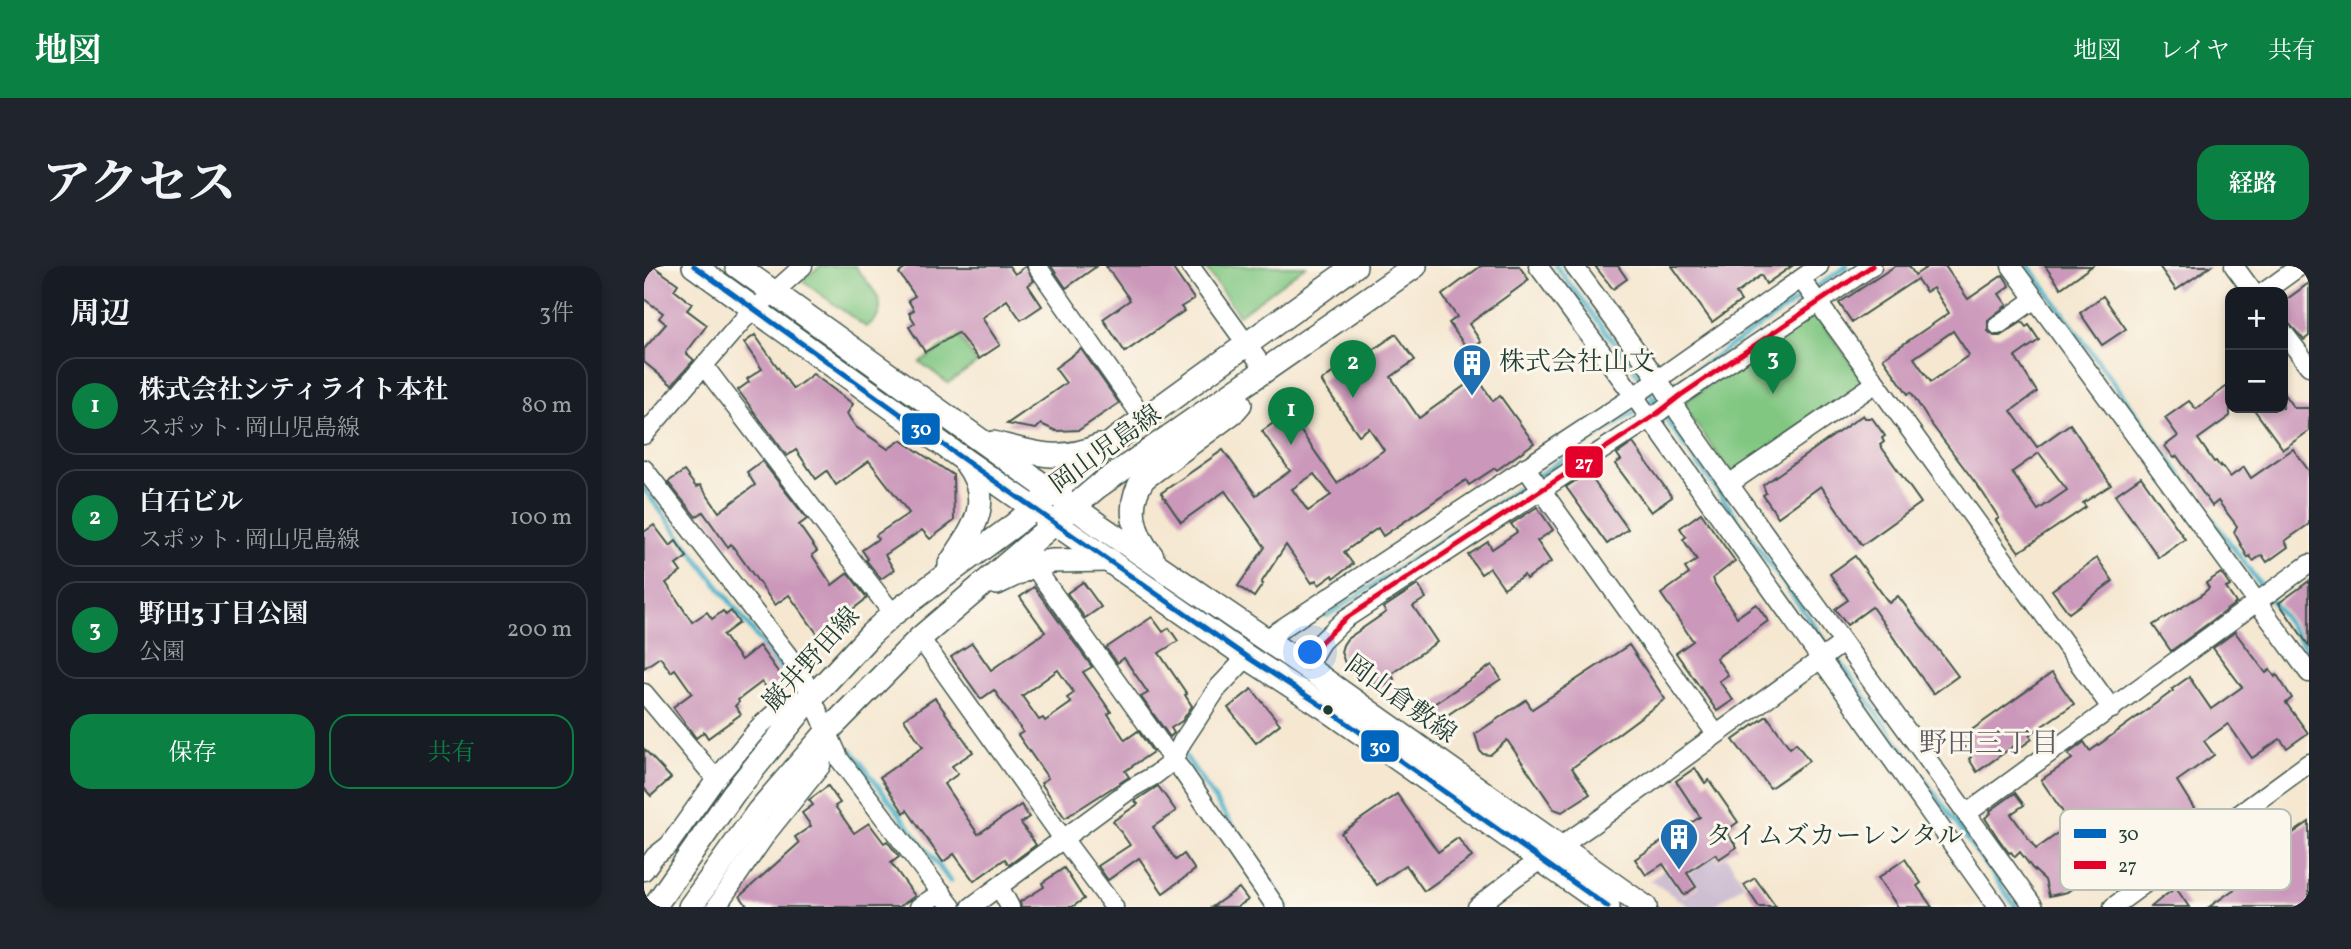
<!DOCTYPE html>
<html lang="ja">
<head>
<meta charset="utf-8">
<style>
	:root { --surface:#171b24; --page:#20242c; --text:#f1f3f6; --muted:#9ea1a6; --line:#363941; --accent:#0b8043 }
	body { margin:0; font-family:Vollkorn,"Noto Serif JP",serif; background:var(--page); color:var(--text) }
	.controls { position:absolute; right:21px; top:21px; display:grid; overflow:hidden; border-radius:14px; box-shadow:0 4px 10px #0003 }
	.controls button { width:63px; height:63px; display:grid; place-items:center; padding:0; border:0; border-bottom:2px solid var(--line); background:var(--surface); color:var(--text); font:35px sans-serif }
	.you { position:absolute; left:667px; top:387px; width:24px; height:24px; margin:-18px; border:5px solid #fff; border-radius:50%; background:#1a73e8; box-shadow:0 0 0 10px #1a73e833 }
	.badge { display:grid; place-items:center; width:46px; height:46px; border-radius:50%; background:var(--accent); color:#fff; font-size:23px; font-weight:700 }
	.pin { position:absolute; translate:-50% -58px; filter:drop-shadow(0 2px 4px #0008) }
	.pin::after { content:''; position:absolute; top:37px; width:24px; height:21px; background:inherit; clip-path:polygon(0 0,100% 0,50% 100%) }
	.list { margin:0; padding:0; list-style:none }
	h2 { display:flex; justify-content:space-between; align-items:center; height:91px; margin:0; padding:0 28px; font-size:30px }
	h2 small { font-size:23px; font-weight:400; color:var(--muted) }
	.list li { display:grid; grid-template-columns:46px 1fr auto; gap:21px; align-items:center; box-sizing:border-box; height:98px; margin:0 14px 14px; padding:0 14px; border:2px solid var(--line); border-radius:21px }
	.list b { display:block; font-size:26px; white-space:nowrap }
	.list p { margin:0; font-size:23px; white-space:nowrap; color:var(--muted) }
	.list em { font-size:23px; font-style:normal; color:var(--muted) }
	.actions { display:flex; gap:14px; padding:21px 28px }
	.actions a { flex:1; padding:16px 0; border:2px solid var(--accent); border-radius:21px; text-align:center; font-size:24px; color:var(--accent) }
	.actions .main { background:var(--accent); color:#fff }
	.map { position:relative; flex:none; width:1665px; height:641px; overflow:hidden; border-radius:21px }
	header { display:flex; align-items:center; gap:42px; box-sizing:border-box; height:98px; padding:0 35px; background:var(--accent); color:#fff }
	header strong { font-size:33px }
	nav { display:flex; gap:38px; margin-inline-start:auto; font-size:24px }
	.intro { display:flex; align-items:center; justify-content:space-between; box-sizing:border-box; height:168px; padding:0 42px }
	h1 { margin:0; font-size:49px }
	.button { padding:18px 32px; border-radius:21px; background:var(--accent); color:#fff; font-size:24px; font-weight:700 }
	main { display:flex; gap:42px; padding:0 42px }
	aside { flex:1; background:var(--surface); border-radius:21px; box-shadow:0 4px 10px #0003 }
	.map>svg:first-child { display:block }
	.industrial { fill:#cdbed2 }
	.green { fill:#81c782; stroke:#50825b; stroke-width:2 }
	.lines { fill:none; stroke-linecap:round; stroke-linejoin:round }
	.stream { stroke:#4cb2ca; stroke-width:5 }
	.building { fill:#cb97ba; fill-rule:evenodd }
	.minor-casing { stroke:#3f564b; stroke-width:21 }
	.major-casing { stroke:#3f564b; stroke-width:26 }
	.minor { stroke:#fff; stroke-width:18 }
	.major { stroke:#fff; stroke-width:23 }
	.bus-1-casing { stroke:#fbf7ec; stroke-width:10 }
	.bus-2-casing { stroke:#fbf7ec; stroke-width:10 }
	.bus-1 { stroke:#0065bd; stroke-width:5 }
	.bus-2 { stroke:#e4002b; stroke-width:5 }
	.bus-dot { fill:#1f3d34; stroke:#fbf7ec; stroke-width:2.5 }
	.labels { text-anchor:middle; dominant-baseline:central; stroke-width:6; stroke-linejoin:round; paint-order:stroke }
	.poi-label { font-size:26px; fill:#1f3d34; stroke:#fbf7ec; text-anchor:start }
	.street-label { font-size:26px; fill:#1f3d34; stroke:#fbf7ec }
	.neighbourhood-label { font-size:28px; fill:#5b5c63; stroke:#fbf7ec }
	.key { fill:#fbf7ec; stroke:#b9bfb5; stroke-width:2 }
	.key-label { font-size:19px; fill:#1f3d34 }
	.line-badge { stroke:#fbf7ec; stroke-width:2.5 }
	.badge-label { font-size:19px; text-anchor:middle; font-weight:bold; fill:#fff }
</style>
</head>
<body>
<header>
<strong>地図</strong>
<nav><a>地図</a><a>レイヤ</a><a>共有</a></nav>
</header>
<div class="intro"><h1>アクセス</h1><a class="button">経路</a></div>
<main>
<aside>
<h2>周辺<small>3件</small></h2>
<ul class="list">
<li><span class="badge">1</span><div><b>株式会社シティライト本社</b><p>スポット · 岡山児島線</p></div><em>80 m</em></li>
<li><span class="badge">2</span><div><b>白石ビル</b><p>スポット · 岡山児島線</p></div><em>100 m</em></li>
<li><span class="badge">3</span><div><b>野田3丁目公園</b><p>公園</p></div><em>200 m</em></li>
</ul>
<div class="actions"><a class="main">保存</a><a>共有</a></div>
</aside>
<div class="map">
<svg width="1665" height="641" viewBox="0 0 1665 641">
	<rect width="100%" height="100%" fill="#fbf7ec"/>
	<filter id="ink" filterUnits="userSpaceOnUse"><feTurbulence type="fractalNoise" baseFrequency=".0143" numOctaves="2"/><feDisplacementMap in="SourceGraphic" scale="14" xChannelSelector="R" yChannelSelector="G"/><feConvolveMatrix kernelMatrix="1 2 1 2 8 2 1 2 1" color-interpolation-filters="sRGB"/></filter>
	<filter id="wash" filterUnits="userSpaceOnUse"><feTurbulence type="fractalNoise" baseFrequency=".00686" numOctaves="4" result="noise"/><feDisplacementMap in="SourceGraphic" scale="28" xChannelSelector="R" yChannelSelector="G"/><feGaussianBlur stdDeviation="1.57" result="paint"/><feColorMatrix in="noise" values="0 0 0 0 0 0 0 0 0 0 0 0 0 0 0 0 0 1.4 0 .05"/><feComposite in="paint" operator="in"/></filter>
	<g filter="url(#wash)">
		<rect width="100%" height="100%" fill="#f5e7d0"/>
		<path class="industrial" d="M1060,575L1074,595L1082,590L1101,618L1068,641H1046L1006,614L1021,603L1040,631L1054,621L1045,608L1059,598L1049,582Z"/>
		<g class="green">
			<path d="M177,0H211C227,23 252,41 222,61L157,14Z"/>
			<path d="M560,0H662L595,49Z"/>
			<path d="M1167,51L1174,52L1218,112L1216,121L1092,205L1085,204L1041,143L1042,135Z"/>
			<path d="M315,70L333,97L304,117L276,96Z"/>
		</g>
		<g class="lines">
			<g class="stream">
				<path d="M912,0L996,111L1024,156L1372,641"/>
				<path d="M1385,0L1665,386"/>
				<path d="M1024,123L1203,0"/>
				<path d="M0,223L142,409"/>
				<path d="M683,350L1013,131"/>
				<path d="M208,485L306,615"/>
				<path d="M542,491L644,641"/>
			</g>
		</g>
		<g id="blocks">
			<g class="building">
				<path d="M0,0H9L34,18L30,24L48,38L43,44L63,59L42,87L50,94L28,119L0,96V83L22,58L15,52L19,47L0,33Z"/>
				<path d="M265,0H365L371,8L382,0L390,15L384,19L398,40L377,54L363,34L338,52L356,79L335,93L314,67L281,86L265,61L271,57L265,47L270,44L264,34L271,30L255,7Z"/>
				<path d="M407,0H453L422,22Z"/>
				<path d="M462,0H527L550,33L537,41L540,45L481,86L459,53L486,34Z"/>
				<path d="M837,0H875L885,14L825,58L837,76L825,85L805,57L813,51L798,29Z"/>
				<path d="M951,0H974L983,13L969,23Z"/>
				<path d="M1028,0H1148L1122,18L1117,9L1092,28L1097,35L1068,56Z"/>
				<path d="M1251,0H1265L1271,9L1285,0H1301L1324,33L1359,9L1366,20L1355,28L1363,39L1344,54V65L1350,70H1356L1378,56L1382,61L1385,59L1395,74L1371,91L1393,126L1367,145L1393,181L1426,158L1467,219L1439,237L1442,241L1375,286L1352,254L1355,252L1339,227L1285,155L1267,126L1264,128L1239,92L1305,47L1289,22L1282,26L1273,13L1208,56L1195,37ZM1309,65L1325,89L1287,116L1270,92ZM1395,187L1423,224L1394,244L1368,206Z"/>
				<path d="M1401,0H1448L1417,22Z"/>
				<path d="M1515,0H1567L1532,24Z"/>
				<path d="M1665,17V70L1660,74L1639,51V36Z"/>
				<path d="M1459,30L1482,63L1458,79L1436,47Z"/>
				<path d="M752,68L771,94L747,111L775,152L833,111L849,135L856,130L890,177L853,204L851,202L825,219L822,214L739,270L734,262L700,286L709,298L690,312L689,309L675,319L672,314L668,317L642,279L617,317L619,318L610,331L594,320L621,281L581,225L537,256L517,227L579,184L612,229L646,205L618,165L644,147L693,217L740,184L725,162L715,169L677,115L704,96L706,100ZM670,208L687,229L664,245L648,223Z"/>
				<path d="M111,69L149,123L169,108L209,138L203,148L212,161L244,183L257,174L309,209L310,255L286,273L278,264L241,289L250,304L237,313L222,294L224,293L218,284L234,273L232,269L265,247L225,195L192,219L183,205L172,213L152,184L143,190L94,124L105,116L103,113L118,103L100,77Z"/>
				<path d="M437,83L475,137L435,164L412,165L397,158L392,163L363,158L422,117L411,102Z"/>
				<path d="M1586,118V150L1554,173L1570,196L1572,195L1576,201L1577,199L1586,211L1600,201L1607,212L1649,183L1665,205V258L1641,275L1644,281L1623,296L1618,289L1609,295L1606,290L1604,292L1590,266L1593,260L1574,235L1568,240L1533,190L1530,192L1521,180L1534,170L1521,152L1545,135L1552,143Z"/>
				<path d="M1639,127L1650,142H1665V165L1639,183L1609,142H1639Z"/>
				<path d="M1219,149L1221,152H1228L1241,170L1238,172L1240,176L1236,179L1277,237L1218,279L1177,220L1134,251L1119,229L1122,227L1119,219Z"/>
				<path d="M989,177L1028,231L1007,246L971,198L977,194L973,188Z"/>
				<path d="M118,195L163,253L155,259L173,285L168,289L188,319L204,307L223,332L175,370L145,329L131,339L87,278L84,281L59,246L52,251L24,216L40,205L52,221L56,219L75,246L111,219L103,206Z"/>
				<path d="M944,207L984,263L963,278L922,221Z"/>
				<path d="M1497,211L1541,273L1515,292L1471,229Z"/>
				<path d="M893,241L909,264L893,275L907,296L882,313L880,309L860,322L846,302L837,308L824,289L844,276L848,283L873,266L867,258Z"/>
				<path d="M1057,247L1091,295L1069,312L1071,318L1093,351L1112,338L1124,355L1072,392L1084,409L1075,415L1089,434L1073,445L1032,387L1049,375L1017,328L1045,308L1041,302L1053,294L1039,273L1042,271L1036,262Z"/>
				<path d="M10,259L26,280L32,275L43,291L32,299L37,306L22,317L48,356L63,346L68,353L79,345L82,349L87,345L95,357L79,369L97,394L115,380L140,414L125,425L118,416L94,434L95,436L91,440L97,448L64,472L60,466L52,472L29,441L48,427L31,403L27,406L16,391L0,402V266Z"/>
				<path d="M1211,290L1245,337L1254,330L1314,410L1289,428L1228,341L1203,359L1191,343L1204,334L1186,308Z"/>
				<path d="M1453,292L1469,315L1425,347L1408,324Z"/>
				<path d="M1577,307L1586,320L1582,322L1592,337L1527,385L1509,359L1556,330L1565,322L1562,317Z"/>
				<path d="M1665,315V380L1635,337Z"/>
				<path d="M439,316L457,341L441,352L423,327Z"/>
				<path d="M774,319L782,332L769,340L793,376L747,408L750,413L739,421L735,416L731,418L701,397L697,386L699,379L703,373L742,346L739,342Z"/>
				<path d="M390,321L448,401L439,406L467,446L464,448L481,474L494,465L509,486L481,505L485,511L421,552L397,517L404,512L374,469L379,466L350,424L337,433L307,391L328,377L347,404L401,366L376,331ZM414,404L430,427L423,432L427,437L401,455L399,452L395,454L378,430Z"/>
				<path d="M508,351L519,366L525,362L534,375L515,387L543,428L541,429L548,440L538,455L527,462L530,467L526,471L497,431L504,427L480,392L473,397L462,382Z"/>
				<path d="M1591,366L1622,407L1626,404L1631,411L1633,409L1648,432L1642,437L1664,467L1643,482L1636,473L1608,492L1584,458L1560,475L1570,489L1533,515L1553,547L1531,563L1528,559L1513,569L1498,550L1454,582L1465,597L1423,626L1405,630L1401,614L1388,602L1376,586L1371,591L1367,586L1365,587L1354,572L1341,552L1347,547L1346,545L1371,527L1380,539L1367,548L1392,583L1427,558L1397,514L1428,493L1424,488L1440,476L1446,485L1529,425L1528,423L1545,411L1567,443L1598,421L1569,382Z"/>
				<path d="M985,379L1021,433L928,502L946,528L918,546L910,543L863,474L846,489L839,488L836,485L831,468L882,434L888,443Z"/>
				<path d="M848,399L857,413L790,458L781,444Z"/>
				<path d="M1408,407L1430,438L1385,469L1388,473L1377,481L1374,477L1333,506L1325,493L1327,491L1315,473Z"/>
				<path d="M608,423L636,458L612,477L584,442Z"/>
				<path d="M291,432L329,486L308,500L314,508L300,518L334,568L377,539L385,551L377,557L392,579L365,599L361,593L330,615L310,588L299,596L263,544L260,547L236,511L279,481L260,453Z"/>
				<path d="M1123,450L1146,482L1152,477L1165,495L1126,522L1089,474Z"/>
				<path d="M0,483L27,512L7,530L0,522Z"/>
				<path d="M1051,502L1061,517L1065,514L1094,556L1082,565L1093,581L1075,593L1071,588L1043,607L1052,621L1040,629L1019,598L1002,609L991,593L1056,551L1032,515Z"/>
				<path d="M184,520L196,537L191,540L210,567L225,557L240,577L243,575L255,591L247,597L271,630L255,641H104L96,630L155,577L151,571L167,560L158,547L169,539L165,534Z"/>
				<path d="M514,520L532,545L509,561L532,594L540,588L551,604L519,627L495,592L464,614L454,600L486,579L469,555L494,538L491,535Z"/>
				<path d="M753,528L794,586L814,572L828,591L780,625L762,599L733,619L697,567Z"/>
				<path d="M1665,556V641H1565L1592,622L1578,603L1593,592L1600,601Z"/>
				<path d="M1261,593L1277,617L1273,620L1288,641H1254L1234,612Z"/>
				<path d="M420,602L440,633L428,641H377L376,636L400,621L398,617Z"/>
				<path d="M1111,612L1132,641H1115L1100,619Z"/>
				<path d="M595,622L604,634L593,641H568Z"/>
				<path d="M1532,622L1545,641H1507L1519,631Z"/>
			</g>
		</g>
	</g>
	<g filter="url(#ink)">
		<use href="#blocks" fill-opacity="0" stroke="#3f564b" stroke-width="2"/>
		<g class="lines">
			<g class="minor-casing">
				<g id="minor">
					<path d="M393,0L499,152"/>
					<path d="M546,0L622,105"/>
					<path d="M894,0L990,130L1353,641"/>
					<path d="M930,0L1018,119L1035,147L1085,218L1390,641"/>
					<path d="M1367,0L1665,407"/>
					<path d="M1590,0L1609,26"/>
					<path d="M1157,13L1468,443"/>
					<path d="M1620,26L1656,0"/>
					<path d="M1354,59L1391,33"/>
					<path d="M1639,66L1665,100"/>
					<path d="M60,100L249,348"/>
					<path d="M0,169L99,54L159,0"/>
					<path d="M881,201L1072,468"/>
					<path d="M0,203L156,405L196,494L308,641"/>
					<path d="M1085,218L1232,117"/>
					<path d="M396,309L520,482L539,506L632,641"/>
					<path d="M276,372L420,574L470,641"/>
					<path d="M622,373L990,130L1175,0"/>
					<path d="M662,401L677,376L701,353L1010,150L1037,129L1228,0"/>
					<path d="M0,427L72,513"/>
					<path d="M1322,548L1665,298"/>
					<path d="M0,605L11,590L25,579L72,513L117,459L140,439L168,431"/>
					<path d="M356,622L366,641"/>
					<path d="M72,641L124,566L177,500L183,466"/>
					<path d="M275,641L298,626"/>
					<path d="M327,641L488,522L511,509L529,495L538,476L573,423L603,391"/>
					<path d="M833,641L873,610L949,558L1199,377"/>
					<path d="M1469,641L1665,497"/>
				</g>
			</g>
			<g class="major-casing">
				<g id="major">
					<path d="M50,0L319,193L603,391L683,443L964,641"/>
					<path d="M93,0L456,260L662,401L1001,641"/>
					<path d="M349,177C389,187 415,197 455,180"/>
					<path d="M508,290C488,267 482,237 500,212L589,146L596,138"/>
					<path d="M306,298C329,264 351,235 322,197"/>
					<path d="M353,317L394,297L409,295L465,294"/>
					<path d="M10,641L89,528L168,431L227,368L249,348L370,259L472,173L711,0"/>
					<path d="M46,641L114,546L183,466L276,372L453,221L771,0"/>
				</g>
			</g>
			<use href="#minor" class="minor"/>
			<use href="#major" class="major"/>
			<g class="bus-1-casing">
				<path id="bus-1" d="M50,0L319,193L603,391L683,443L964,641"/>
			</g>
			<g class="bus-2-casing">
				<path id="bus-2" d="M662,401L677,376L701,353L1010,150L1037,129L1228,0"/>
			</g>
			<use href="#bus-1" class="bus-1"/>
			<use href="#bus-2" class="bus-2"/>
		</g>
	</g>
	<defs>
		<g id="building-pin" transform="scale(2.0125)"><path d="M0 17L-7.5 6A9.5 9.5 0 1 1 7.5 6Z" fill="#1f6fb2" stroke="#fbf7ec"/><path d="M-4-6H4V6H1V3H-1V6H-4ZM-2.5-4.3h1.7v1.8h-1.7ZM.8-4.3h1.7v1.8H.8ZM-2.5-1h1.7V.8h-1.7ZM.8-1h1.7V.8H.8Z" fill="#fff"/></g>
	</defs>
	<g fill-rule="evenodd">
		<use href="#building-pin" x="828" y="97"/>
		<use href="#building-pin" x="1035" y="571"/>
	</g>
	<circle class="bus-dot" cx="684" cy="444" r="6"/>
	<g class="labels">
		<g class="poi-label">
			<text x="855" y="97">株式会社山文</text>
			<text x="1062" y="571">タイムズカーレンタル</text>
		</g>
		<g class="street-label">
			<text transform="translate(462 184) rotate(-36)">岡山児島線</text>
			<text transform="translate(168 394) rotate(-48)">巌井野田線</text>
			<text transform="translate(756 434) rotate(36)">岡山倉敷線</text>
		</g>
		<g class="neighbourhood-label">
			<text x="1345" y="478">野田三丁目</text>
		</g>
	</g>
	<rect x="1416" y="543" width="231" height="81" rx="10" class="key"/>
	<rect x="1430" y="563" width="32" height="9" fill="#0065bd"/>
	<rect x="1430" y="595" width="32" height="8" fill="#e4002b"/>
	<g class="key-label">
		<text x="1474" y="574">30</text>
		<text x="1474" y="606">27</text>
	</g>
	<g class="line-badge">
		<rect x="257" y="146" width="40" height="34" rx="7" fill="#0065bd"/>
		<rect x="920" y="179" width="40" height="34" rx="7" fill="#e4002b"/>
		<rect x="716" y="463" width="40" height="34" rx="7" fill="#0065bd"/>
	</g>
	<g class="badge-label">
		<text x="277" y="169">30</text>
		<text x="940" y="203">27</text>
		<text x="736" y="487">30</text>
	</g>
</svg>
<div class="controls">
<button>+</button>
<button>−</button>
</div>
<div class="you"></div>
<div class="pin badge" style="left:647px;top:179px">1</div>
<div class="pin badge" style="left:709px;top:132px">2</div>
<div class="pin badge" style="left:1129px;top:128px">3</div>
</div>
</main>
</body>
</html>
